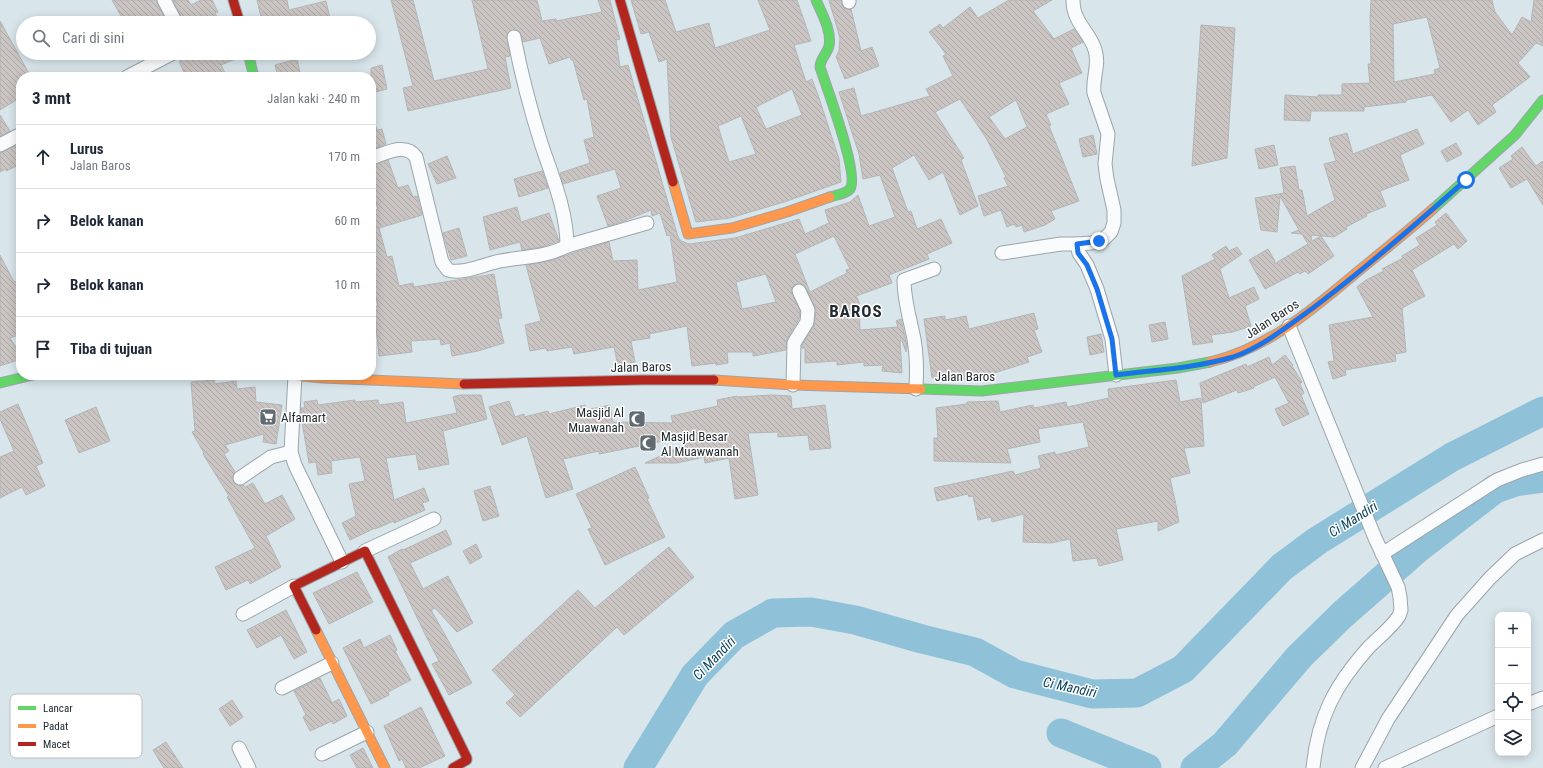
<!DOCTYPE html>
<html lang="id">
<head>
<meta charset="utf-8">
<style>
	:root { --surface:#fff; --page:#f2f2f3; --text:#1f2937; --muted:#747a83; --line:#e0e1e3 }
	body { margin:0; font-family:"Roboto Condensed",sans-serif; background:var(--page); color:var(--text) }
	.controls { position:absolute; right:12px; bottom:12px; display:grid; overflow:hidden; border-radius:8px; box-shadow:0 2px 10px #0003 }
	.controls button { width:36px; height:36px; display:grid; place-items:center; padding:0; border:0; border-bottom:1px solid var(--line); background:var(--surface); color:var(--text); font:20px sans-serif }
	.stop { position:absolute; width:12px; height:12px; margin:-9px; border:3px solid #1a73e8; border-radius:50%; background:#fff }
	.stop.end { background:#1a73e8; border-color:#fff; box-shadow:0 1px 4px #0008 }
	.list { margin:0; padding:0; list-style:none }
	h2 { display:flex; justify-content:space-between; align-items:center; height:52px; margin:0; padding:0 16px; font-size:17px }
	h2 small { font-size:13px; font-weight:400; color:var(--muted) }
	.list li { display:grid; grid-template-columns:26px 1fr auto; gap:12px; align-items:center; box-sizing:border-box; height:64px; padding:0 16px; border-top:1px solid var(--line) }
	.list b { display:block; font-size:15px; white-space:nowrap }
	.list p { margin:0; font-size:13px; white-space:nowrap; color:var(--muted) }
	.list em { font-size:13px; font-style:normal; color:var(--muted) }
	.icon { flex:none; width:22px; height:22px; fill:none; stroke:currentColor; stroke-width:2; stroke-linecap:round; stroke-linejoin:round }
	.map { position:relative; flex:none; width:1543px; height:768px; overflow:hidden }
	.search { position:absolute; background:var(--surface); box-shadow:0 2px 10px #0003; left:16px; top:16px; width:360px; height:44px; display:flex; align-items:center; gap:10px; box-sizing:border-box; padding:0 14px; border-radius:22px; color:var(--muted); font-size:15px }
	.panel { position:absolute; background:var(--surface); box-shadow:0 2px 10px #0003; left:16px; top:72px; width:360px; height:308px; border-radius:16px }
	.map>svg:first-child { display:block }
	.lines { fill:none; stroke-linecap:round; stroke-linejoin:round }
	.river { stroke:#8fc1d8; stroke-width:29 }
	.building { fill:url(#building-back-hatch); stroke:#b4b6b6; fill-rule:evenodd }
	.street-casing { stroke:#9ca5aa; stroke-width:15 }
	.fast-casing { stroke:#9ca5aa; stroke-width:11 }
	.slow-casing { stroke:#9ca5aa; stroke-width:11 }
	.jam-casing { stroke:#9ca5aa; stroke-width:11 }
	.street { stroke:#f9fbfc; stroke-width:13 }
	.fast { stroke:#63d668; stroke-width:9 }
	.slow { stroke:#ff974d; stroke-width:9 }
	.jam { stroke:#b3261e; stroke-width:9 }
	.route { stroke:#1a73e8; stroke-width:5 }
	.labels { text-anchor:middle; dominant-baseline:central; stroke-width:3; stroke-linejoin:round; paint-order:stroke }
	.street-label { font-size:13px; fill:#212a2f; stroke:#fff }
	.poi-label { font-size:13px; fill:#212a2f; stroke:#fff; text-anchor:start }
	.water-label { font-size:14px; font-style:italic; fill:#0e465b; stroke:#fff }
	.district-label { font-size:17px; font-weight:bold; letter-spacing:1px; fill:#212a2f; stroke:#fff }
	.key { fill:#fff; stroke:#bcbfc1; stroke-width:1 }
	.key-label { font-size:11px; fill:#212a2f }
</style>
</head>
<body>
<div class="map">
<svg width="1543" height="768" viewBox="0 0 1543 768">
	<defs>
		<pattern id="building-back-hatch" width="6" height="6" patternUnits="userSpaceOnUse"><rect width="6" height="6" fill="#cac5c2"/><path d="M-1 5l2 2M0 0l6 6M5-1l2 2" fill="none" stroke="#ada9a7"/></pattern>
	</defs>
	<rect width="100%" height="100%" fill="#d8e5eb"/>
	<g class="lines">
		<g class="river">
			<path d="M1061,733L1147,768"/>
			<path d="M638,768L695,675L734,635L773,613L811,612L855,620L922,639L975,652L1015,674L1092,694L1137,693L1183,669L1282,567L1317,541L1452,457L1543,411"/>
			<path d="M1195,768L1225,744L1299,657L1342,615L1417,549L1495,489L1515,482L1543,478"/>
		</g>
	</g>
	<g class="building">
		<path d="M112,0H156L167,23H125Z"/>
		<path d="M173,0H188L191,5L201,0H212L218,12L215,13L220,23H184Z"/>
		<path d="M257,0H287L289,10L326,1L331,23H269L268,19L262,21Z"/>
		<path d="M391,0H413L434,81L488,69L472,0H537L542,21L556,19V21L602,12L598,0H610L620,39L616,40L620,67L628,65L678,237L681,241L689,244L735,238L799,219L805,234L829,223L825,210L850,202L858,195L869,226L895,217L880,175L863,179L859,154L839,92L854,88L861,116L930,96L926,89L953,76L943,56L946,54L929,32L940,24L943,28L970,7L978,18L1009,0H1052L1033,11L1054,39L1074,29L1083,42L1071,48L1082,73L1059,83L1069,104L1046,114L1051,125L1049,126L1079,201L1051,211L1055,219L1045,225L1024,232L1022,225L1016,227L1014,224L1007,227L1001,210L984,216L978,196L1008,186L1004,178L1006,177L986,138L960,99L935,112L964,158L961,160L978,206L960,215L943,172L929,180L914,155L892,168L908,212L911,211L917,229L941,219L952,243L927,254L929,259L889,275L892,283L856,296L859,302L860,330L898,327L896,321L901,319L907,346L906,352L902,341H900L902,373L882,371L883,365L864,366V362L837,365V361L805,363V348H802V345L814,326L816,310L806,288L803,284L799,283L793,286L791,291L800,311L799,319L787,339L786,350L753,356V352H727L728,363L716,365V363L692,366L687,326L649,334L650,338L631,341L635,362L618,366L614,347L574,354L572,347L547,351L546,348L530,351L525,325L541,321L526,265L553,260L570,254L609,242L613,261L637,260L638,290L677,282L670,235L667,236L660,213L652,216L651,210L624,221L608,226L597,196L621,188L615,169L563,184L560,173L590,163L584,140L594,137L587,99L584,100L573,60H571L570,57L549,64L540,38L523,42L520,32L517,30L512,29L507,34L510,56L505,57L511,88L408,111L403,88L413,86ZM1016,100L1027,127L1005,139L989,117ZM834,236L850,269L846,270L847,273L810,292L795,254ZM766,274L776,302L742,309L736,282Z"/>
		<path d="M631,0H665L676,32L709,23L715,48L770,30L758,0H797L811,41L794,45L806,82L812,79L819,98L839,159L841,182L784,202L730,218L696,222L671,137L667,59L659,62L649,32L641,34ZM792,89L802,115L766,129L756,107ZM741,116L756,154L729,162L718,126Z"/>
		<path d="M829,0H841L842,6L845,9H851L861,51L872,47L879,66L845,79L836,57L839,51L840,38Z"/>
		<path d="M1371,0H1492L1495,12L1512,35L1522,17L1531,22L1534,0H1543V46L1536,43L1518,63L1530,77L1492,105L1496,112L1478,125L1468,110L1451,122L1432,95L1406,100V102L1364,107V111H1311L1310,121L1284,120L1285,95L1318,97V95H1342V84L1370,83L1368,64H1371L1370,17ZM1427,17L1440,68L1434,70L1435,74L1394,82L1393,24Z"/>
		<path d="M0,21L31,77H21V97L0,110Z"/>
		<path d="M1201,25L1235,28L1227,158L1192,166Z"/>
		<path d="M196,53H238V58L221,65L227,77H186L179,61Z"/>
		<path d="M297,59L301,77H278L275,65Z"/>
		<path d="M382,65L387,89L371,93V68Z"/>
		<path d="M0,115L10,131L0,136Z"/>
		<path d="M371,118H373L377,130L382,129L386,144L371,150Z"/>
		<path d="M1417,129L1424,144L1400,155L1409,180L1380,191L1386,206L1366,214L1367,216L1346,227L1347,229L1334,237L1311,235L1312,241L1321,236L1334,256L1308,274L1305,271L1300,274L1298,272L1265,289L1249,260L1268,249L1275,261L1274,264L1308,244L1302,234L1291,233L1299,230L1280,196L1277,232L1261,230L1255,198L1284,193L1280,168L1295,166L1299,190H1302L1307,216L1335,200L1324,164L1336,161L1329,138L1347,133L1353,154Z"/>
		<path d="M1093,135L1097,154L1083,157L1079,139Z"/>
		<path d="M1456,143L1462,154L1447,162L1441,151Z"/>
		<path d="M18,145L21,150V164L6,171V169L0,172V153Z"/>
		<path d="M1274,145L1278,165L1259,169L1255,149Z"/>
		<path d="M1522,147L1536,166L1543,161V205L1527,179L1511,188L1499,168L1513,159L1511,156Z"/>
		<path d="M447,156L456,178L437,184L428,164Z"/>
		<path d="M388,160L398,188L408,185L413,197L417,196L422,215L379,228L387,257L392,256L399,286L413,283L414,287L494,274L502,318L498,319L504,343L478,351L452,356L450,343L441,345L440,339L411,341L412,352L379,356L374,307L378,306L371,277V212L378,209L371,189V166Z"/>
		<path d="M542,171L548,188L519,197L514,179Z"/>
		<path d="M517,207L521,222L549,213L559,241L541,247L522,250L520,242L490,250L483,217Z"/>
		<path d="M1446,213L1467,241L1458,249L1454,244L1412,270L1425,296L1402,308L1406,352L1395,354L1396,361L1345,370L1346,375L1333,379L1328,362L1334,361L1329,325L1373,317L1357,287L1366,280L1384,271L1382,269L1403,258L1402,256L1420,245L1416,238L1437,225L1435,222Z"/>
		<path d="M459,228L467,256L451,260L443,233Z"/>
		<path d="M1226,246L1229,251L1237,247L1242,254L1220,269L1229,298L1254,287L1259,299L1245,306L1251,326L1233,332L1211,335L1213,342L1193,345L1182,276L1215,259L1212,255Z"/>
		<path d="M0,255L14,282L21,279V334L10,338L21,355V359L0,366Z"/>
		<path d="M1034,313L1038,329L1034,330L1042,352L1027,357L1029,362L988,375L989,379H963L962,376L943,378H932L924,319L945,316V320L966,316L969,329Z"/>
		<path d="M1165,322L1168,339L1152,342L1149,325Z"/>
		<path d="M1101,334L1104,352L1090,355L1087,337Z"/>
		<path d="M1285,355L1293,365L1292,366L1302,382L1300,384L1304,393L1301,395L1309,414L1283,426L1275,409L1289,403L1275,377L1253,387L1254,388L1238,393L1237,390L1203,403L1200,383L1246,364L1247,367L1269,357L1272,365Z"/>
		<path d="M214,380L215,384L236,381L237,389L255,387L256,402L282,405L276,444L263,442L264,434L225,445L229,451L224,454L235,472L232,478L234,483L237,485H243L245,487L253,483L265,504L282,495L295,519L266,536L281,567L250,584L248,580L226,590L215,567L255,548L227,497L229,496L203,454L204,453L192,432L195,431L191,382Z"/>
		<path d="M1176,380L1180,402L1201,398L1204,446L1184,448L1190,473L1170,478L1176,505L1179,522L1158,531V521L1116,529L1123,560L1099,566L1097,558L1073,561L1070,539L1051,543L1023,542L1024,514L992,522L991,517L978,520L973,496L969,497L968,494L937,501L934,488L1013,471L1015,475L1041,468L1038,456L1055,452V455L1089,447L1083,422L1038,429L1040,442L1007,449L1011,463L934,461V438H938L936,408L967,404V402L998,401L1000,412L1033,405L1034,408L1066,402L1067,407L1109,398L1108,389Z"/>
		<path d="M460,395H481L487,419L443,431L449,464L419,470L416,454L386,458L394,500L424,488L429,501L422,503L425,510L394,523V521L375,529V528L350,540L342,523L356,516L349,484L365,481L360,457L331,461L332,473L318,475L316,462L309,463L301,416V408H305L304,402L317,400L318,405L355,400V402L378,400L379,405L403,402L406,423L457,413L453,397Z"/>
		<path d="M772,395L791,396L792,409L825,405L831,448L810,450L808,435L778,437V432L748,433L758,495L735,499L729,458L705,463L704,457L677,463H645L695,440L694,435L599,454V451L563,459L573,489L546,498L527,436L502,445L489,407L509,401L515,417L524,414V417L548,411L549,414L585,405L586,410L610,405L613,422L673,423L671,416L718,406L717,400L737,396V397Z"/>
		<path d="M18,404L43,463L36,466L45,486L26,495L22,487L0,498V457L14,451L0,419V412Z"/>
		<path d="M96,407L110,441L79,453L65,420Z"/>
		<path d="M635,467L649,498L647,499L665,537L605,565L588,529L592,528L576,494Z"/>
		<path d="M490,486L499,516L483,521L474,491Z"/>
		<path d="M446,530L452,544L410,563L423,589L448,576L473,623L457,632L435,608L431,610L472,683L449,695L432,664L439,661L424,632L388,557L402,549L403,550Z"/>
		<path d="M476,544L482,557L470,564L463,551Z"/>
		<path d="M669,547L694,577L624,635L617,627L520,717L506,703L515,695L492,670L578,590L595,608Z"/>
		<path d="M357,572L373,602L329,624L313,593Z"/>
		<path d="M286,610L307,652L294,659L281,635L257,648L247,630Z"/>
		<path d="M390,635L397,650L395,651L411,680L388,692L389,695L371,704L343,648L360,639L364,648Z"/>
		<path d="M320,678L332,703L339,699L347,716L333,724L332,721L310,731L303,717L306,715L294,691Z"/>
		<path d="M232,700L243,717L230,726L219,709Z"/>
		<path d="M421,707L445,756L419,768H406L402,759L399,761L384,726Z"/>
		<path d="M166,742L183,768H164L153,750Z"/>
		<path d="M363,748L373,768H357L350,755Z"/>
	</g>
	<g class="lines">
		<g class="street-casing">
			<g id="street">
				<path d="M164,0L176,23"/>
				<path d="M849,0V2"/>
				<path d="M1073,0C1073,6 1074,12 1077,18C1082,29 1092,38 1095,50C1100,65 1092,78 1094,93L1108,134L1105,164L1107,179L1114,210V223L1111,232L1104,239L1092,243L1077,244L1079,253L1087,265L1097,289L1112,339L1116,375"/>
				<path d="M127,77L173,53"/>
				<path d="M0,145L21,134"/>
				<path d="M371,158C386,153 406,142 416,157L442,262L448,270C462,275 485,264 500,261C522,257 547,257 567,246C567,211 552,176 541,143C530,108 521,73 514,37"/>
				<path d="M567,246L647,223"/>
				<path d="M1002,253L1061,244H1077"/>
				<path d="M1289,326L1375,538L1398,587L1400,597L1401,610L1399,616C1391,628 1379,637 1369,647C1335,685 1318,717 1313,768"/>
				<path d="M295,375L291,452L295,465L342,562"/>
				<path d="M793,385L794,343L807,322L808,310L799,291"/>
				<path d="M916,389C917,372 917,356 914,339C910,319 904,300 904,280L934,269"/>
				<path d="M240,478L271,457L291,452"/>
				<path d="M365,551L434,519"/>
				<path d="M1382,554L1497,480L1522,470L1543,464"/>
				<path d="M243,614L294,586"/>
				<path d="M282,688L332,663"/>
				<path d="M1528,704L1543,698"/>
				<path d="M239,748L249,768"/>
				<path d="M322,754L367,732"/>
				<path d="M1362,768L1388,719L1457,615L1490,578L1515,554L1543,540"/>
				<path d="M1385,768L1498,716"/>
			</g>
		</g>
		<g class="fast-casing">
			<g id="fast">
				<path d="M816,0C822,14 832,31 829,46C827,54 820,59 820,67C826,86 860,175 850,189C846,194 836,195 830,197"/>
				<path d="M248,53L254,77"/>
				<path d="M1433,209L1515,135L1543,100"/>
				<path d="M0,383L33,375"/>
				<path d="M921,389L982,391L1178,368L1210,362"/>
			</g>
		</g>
		<g class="slow-casing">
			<g id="slow">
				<path d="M673,182L688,234L732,228L787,212L830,197"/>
				<path d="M1210,362C1267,349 1312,310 1356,273C1382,252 1408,231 1433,209"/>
				<path d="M291,375L323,378L464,384"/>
				<path d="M714,380L793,385L921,389"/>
				<path d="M316,630L385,768"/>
			</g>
		</g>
		<g class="jam-casing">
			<g id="jam">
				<path d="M233,0L240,23"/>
				<path d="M620,0L673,182"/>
				<path d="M464,384L642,380H714"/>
				<path d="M316,630L294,586L365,551L467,758V760L453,768"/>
			</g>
		</g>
		<use href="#street" class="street"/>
		<use href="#fast" class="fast"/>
		<use href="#slow" class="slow"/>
		<use href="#jam" class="jam"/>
	</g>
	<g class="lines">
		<path class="route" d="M1099,241L1077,244L1078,253L1087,265L1097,289L1112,339L1116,375C1155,370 1195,368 1233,357C1262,347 1288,326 1313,308C1366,268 1416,224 1466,180"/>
	</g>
	<defs>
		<g id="supermarket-square" transform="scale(0.9)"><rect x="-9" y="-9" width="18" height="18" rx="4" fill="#616b71" stroke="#fff"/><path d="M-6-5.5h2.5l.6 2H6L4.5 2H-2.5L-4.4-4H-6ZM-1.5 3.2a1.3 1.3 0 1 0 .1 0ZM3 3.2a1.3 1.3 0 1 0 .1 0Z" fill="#fff"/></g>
		<g id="mosque-square" transform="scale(0.9)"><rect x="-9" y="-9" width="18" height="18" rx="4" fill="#616b71" stroke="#fff"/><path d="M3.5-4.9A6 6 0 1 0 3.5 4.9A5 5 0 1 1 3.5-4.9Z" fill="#fff"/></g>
	</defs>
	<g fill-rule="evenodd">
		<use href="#supermarket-square" x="268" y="417"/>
		<use href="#mosque-square" x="637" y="419"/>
		<use href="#mosque-square" x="648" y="443"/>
	</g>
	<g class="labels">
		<g class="street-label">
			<text transform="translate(1272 319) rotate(-33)">Jalan Baros</text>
			<text transform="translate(641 367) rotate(-1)">Jalan Baros</text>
			<text x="965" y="376">Jalan Baros</text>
		</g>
		<g class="poi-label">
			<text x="624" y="412" text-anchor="end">Masjid Al<tspan x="624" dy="15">Muawanah</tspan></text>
			<text x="281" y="417">Alfamart</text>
			<text x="661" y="436">Masjid Besar<tspan x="661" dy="15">Al Muawwanah</tspan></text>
		</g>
		<g class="water-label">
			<text transform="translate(1353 519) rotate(-32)">Ci Mandiri</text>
			<text transform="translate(714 658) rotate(-46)">Ci Mandiri</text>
			<text transform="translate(1070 687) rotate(12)">Ci Mandiri</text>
		</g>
		<g class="district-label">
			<text x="856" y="311">BAROS</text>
		</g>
	</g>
	<rect x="10" y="694" width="132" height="64" rx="6" class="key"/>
	<rect x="18" y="706" width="18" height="4" fill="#63d668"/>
	<rect x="18" y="724" width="18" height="4" fill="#ff974d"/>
	<rect x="18" y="742" width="18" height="4" fill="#b3261e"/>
	<g class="key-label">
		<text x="43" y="712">Lancar</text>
		<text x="43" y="730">Padat</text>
		<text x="43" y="748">Macet</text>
	</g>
</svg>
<div class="controls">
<button>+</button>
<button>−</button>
<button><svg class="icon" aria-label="locate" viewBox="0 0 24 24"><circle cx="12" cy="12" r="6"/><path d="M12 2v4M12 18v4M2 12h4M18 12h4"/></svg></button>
<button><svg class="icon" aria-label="layers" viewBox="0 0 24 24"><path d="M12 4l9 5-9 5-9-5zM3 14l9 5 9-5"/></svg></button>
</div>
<div class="stop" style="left:1466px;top:180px"></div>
<div class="stop end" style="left:1099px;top:241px"></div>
<div class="search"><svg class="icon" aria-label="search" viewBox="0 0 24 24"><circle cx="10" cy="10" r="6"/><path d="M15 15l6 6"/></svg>Cari di sini</div>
<section class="panel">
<h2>3 mnt<small>Jalan kaki · 240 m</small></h2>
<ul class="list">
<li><svg class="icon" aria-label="ahead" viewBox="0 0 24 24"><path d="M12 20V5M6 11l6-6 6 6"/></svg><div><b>Lurus</b><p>Jalan Baros</p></div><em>170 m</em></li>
<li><svg class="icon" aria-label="right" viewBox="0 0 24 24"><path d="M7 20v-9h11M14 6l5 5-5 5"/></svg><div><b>Belok kanan</b></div><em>60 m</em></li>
<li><svg class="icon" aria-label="right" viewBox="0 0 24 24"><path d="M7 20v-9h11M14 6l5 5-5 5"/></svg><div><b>Belok kanan</b></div><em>10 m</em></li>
<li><svg class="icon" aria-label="arrive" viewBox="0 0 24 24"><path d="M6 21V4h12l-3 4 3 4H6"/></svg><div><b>Tiba di tujuan</b></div></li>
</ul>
</section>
</div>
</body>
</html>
